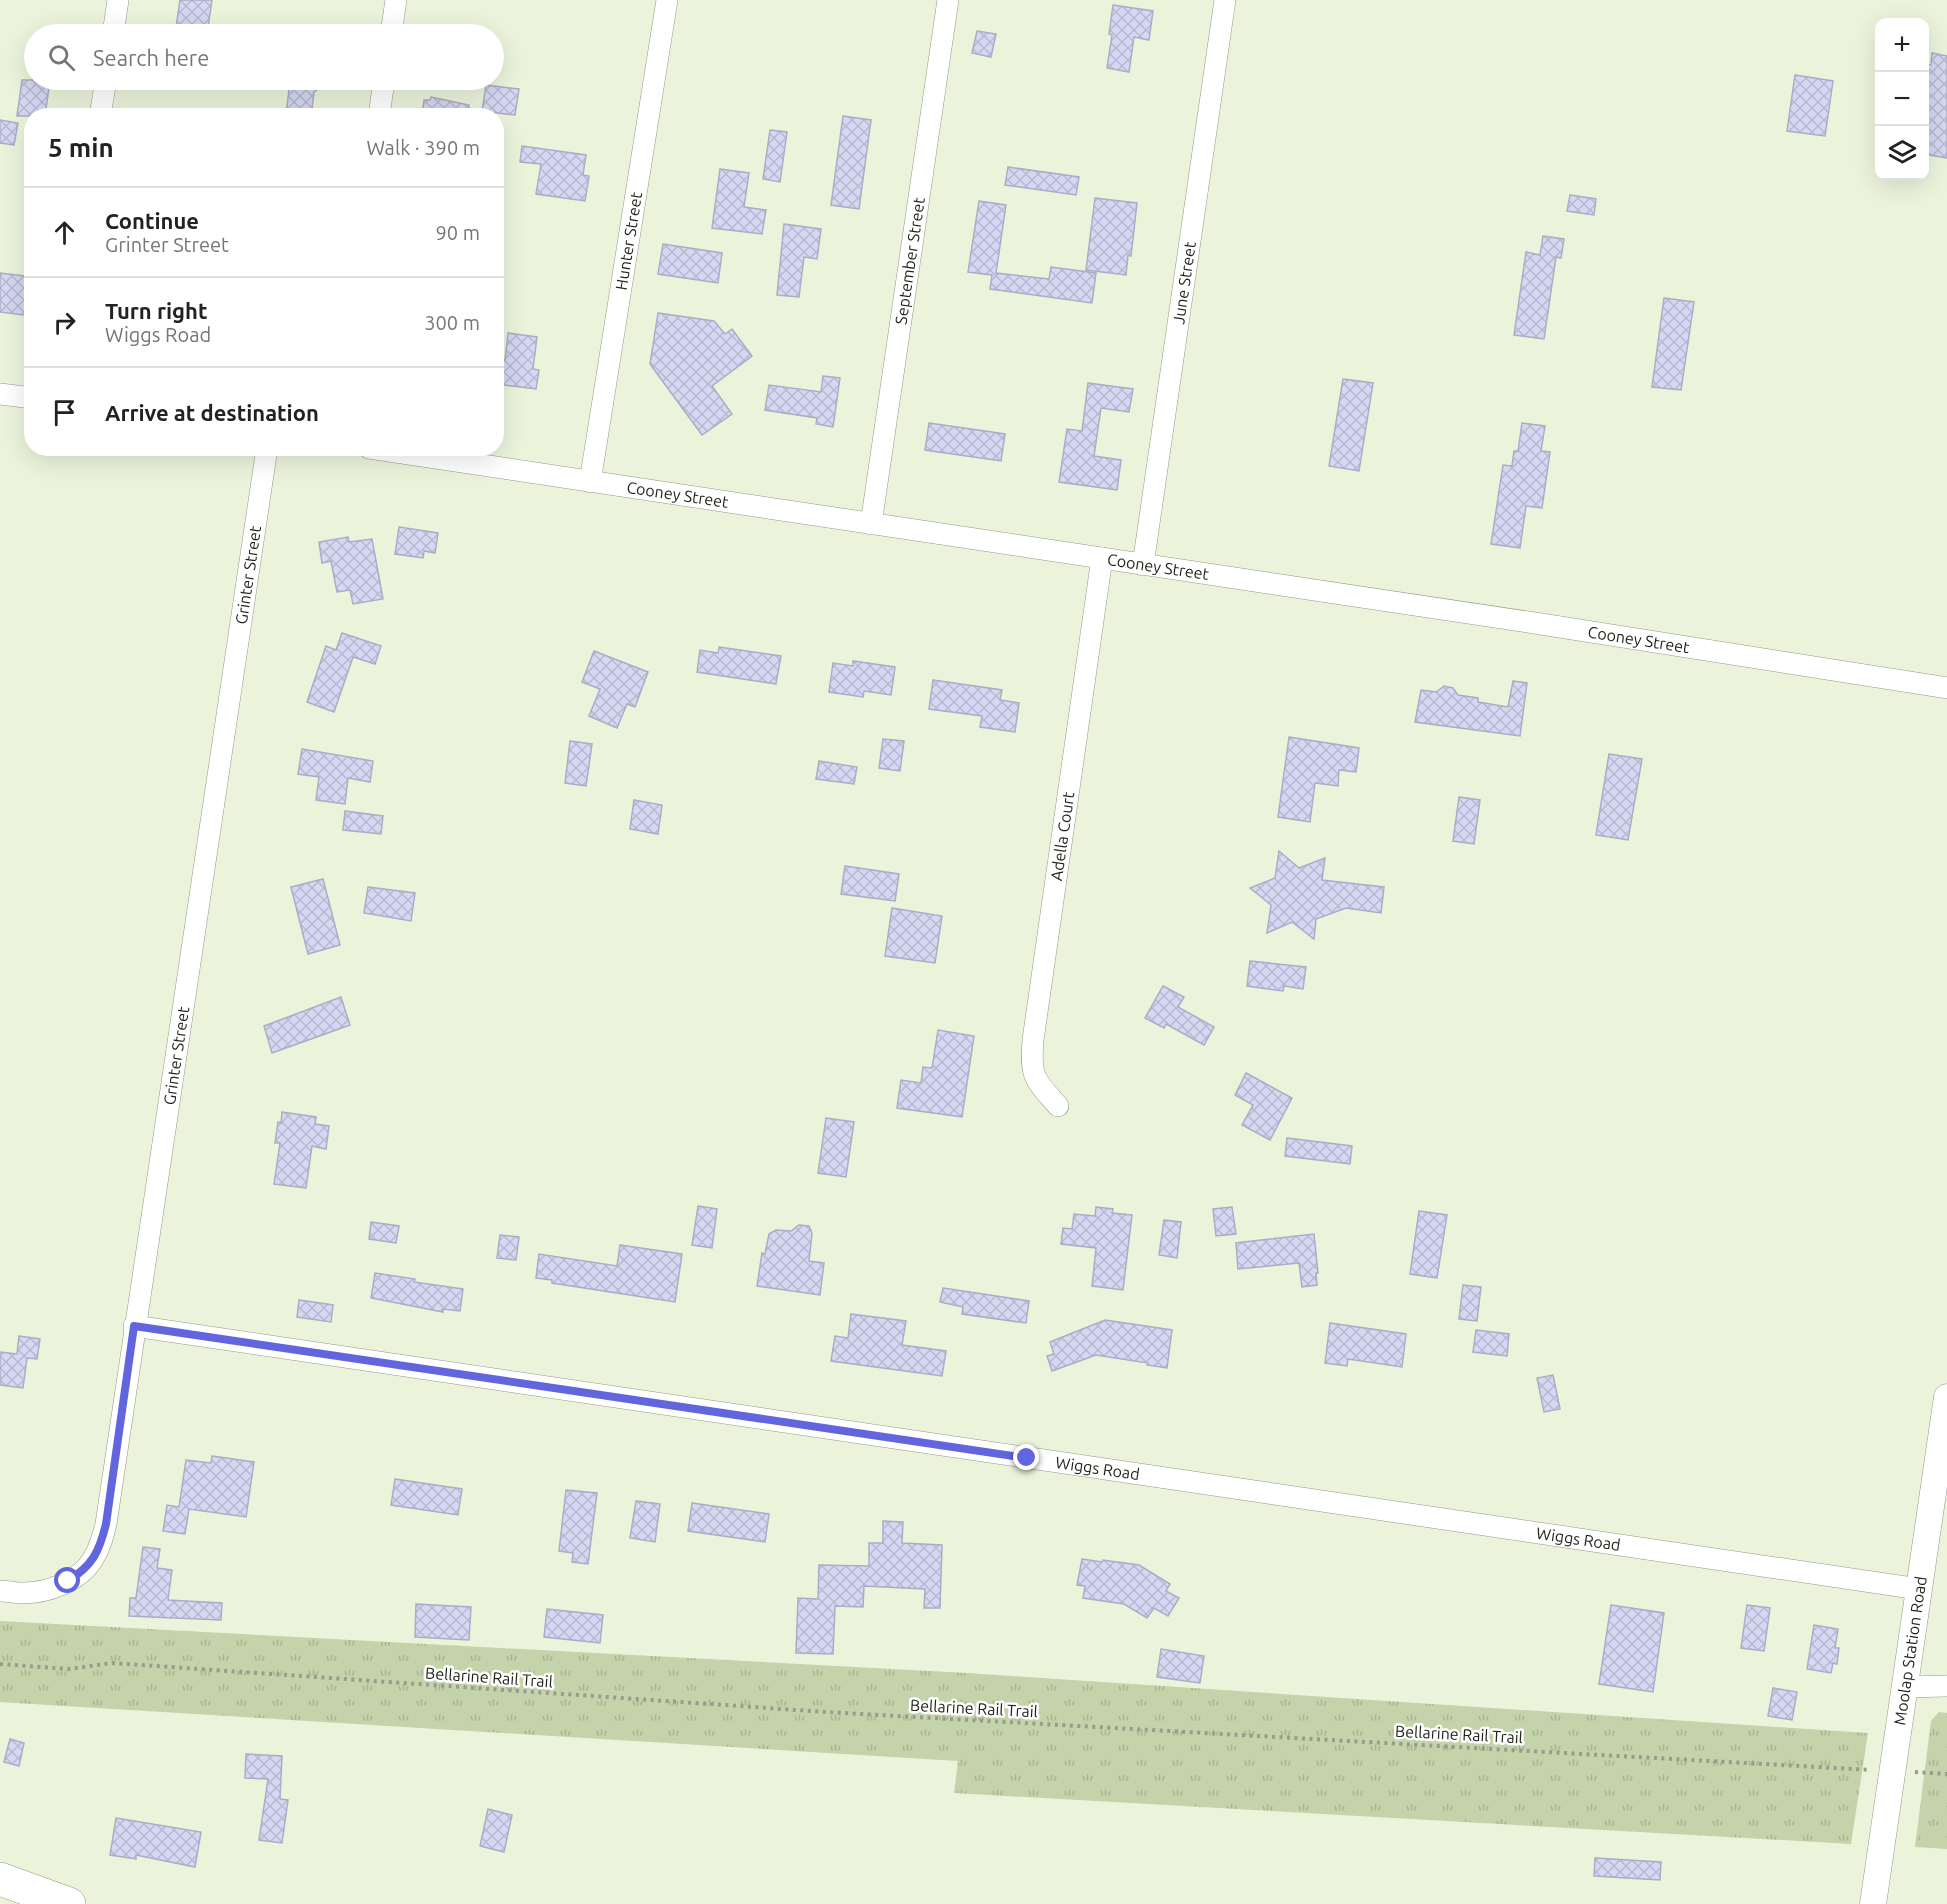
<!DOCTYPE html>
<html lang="en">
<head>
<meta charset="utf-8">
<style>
	:root { --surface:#fff; --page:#f6f6f6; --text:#222; --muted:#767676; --line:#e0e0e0 }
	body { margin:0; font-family:Ubuntu,sans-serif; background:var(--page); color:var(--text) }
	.controls { position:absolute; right:18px; top:18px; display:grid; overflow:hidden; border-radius:12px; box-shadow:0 6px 24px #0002 }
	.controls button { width:54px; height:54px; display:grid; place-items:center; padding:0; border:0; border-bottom:2px solid var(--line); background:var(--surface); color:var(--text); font:30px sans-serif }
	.stop { position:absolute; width:18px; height:18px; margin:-14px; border:4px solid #6266de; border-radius:50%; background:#fff }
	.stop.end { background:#6266de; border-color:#fff; box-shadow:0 2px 6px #0008 }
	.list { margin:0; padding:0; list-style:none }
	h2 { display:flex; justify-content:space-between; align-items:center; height:78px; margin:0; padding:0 24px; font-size:26px }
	h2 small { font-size:20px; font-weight:400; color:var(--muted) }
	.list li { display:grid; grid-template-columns:39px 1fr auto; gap:18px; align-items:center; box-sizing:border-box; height:90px; padding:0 24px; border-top:2px solid var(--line) }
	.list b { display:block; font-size:22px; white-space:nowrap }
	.list p { margin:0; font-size:20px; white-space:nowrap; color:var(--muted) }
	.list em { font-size:20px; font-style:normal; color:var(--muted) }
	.icon { flex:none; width:33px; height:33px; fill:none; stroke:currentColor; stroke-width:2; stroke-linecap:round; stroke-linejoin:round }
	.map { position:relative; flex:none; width:1947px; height:1904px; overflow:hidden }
	.search { position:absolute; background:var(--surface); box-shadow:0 6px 24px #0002; left:24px; top:24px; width:480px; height:66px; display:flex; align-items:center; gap:15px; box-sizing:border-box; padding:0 21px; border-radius:33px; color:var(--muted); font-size:22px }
	.panel { position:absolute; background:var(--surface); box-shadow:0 6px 24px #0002; left:24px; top:108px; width:480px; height:348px; border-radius:24px }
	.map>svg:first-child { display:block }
	.grass { fill:url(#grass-tufts) }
	.building { fill:url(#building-cross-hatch); stroke:#a9adc5; stroke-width:1.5 }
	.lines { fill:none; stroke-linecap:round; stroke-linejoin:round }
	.minor-casing { stroke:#929a83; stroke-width:22 }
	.tertiary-casing { stroke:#929a83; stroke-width:27 }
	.trunk-casing { stroke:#929a83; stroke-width:34 }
	.path { stroke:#969d8a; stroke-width:4; stroke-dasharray:3 4.5; stroke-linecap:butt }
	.minor { stroke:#fff; stroke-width:21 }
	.tertiary { stroke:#fff; stroke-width:26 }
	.trunk { stroke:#fff; stroke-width:33 }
	.route { stroke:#6266de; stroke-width:8 }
	.labels { text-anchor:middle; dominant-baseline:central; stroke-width:5; stroke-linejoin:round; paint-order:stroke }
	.street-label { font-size:16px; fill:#1f2219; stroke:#fff }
</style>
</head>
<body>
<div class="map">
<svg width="1947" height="1904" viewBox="0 0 1947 1904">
	<defs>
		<pattern id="grass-tufts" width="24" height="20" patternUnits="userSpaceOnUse" patternTransform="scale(1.5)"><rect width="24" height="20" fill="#c4d3aa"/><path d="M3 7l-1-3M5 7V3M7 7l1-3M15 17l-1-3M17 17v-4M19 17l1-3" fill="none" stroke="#a8b592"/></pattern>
		<pattern id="building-cross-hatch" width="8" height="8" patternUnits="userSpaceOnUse" patternTransform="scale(1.5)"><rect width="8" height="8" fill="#d4d8f2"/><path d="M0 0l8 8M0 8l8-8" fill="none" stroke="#b6b9cf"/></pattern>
	</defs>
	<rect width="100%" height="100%" fill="#ebf4db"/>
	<g class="grass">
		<path d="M0,1621L967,1673L1868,1733L1851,1844L954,1793L958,1761L0,1702Z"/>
		<path d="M1939,1712L1947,1713V1849L1915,1847L1931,1721Z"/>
	</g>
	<g class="building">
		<path d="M180,0H212L207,34H175Z"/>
		<path d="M1113,5L1153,11L1149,40L1134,37L1129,72L1107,68L1112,35L1109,34Z"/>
		<path d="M977,31L996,34L991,57L972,53Z"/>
		<path d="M1932,53L1947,56V158L1924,154V64L1931,65Z"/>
		<path d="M1795,75L1833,81L1825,136L1787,131Z"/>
		<path d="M22,80H50L45,116H17Z"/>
		<path d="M290,80H332L314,92L311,116H286Z"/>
		<path d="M486,85L519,89L515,115L482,111Z"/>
		<path d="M431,97L469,105V116H422L424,100H430Z"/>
		<path d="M843,116L871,120L859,209L831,205Z"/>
		<path d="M0,120L18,123L14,145L0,143Z"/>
		<path d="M770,130L787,132L780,182L763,179Z"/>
		<path d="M522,146L586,155L583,175L589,176L585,201L536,194L541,164L520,162Z"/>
		<path d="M1008,167L1079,177L1076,195L1005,185Z"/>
		<path d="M720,169L749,173L744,207L766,210L762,234L712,228Z"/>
		<path d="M1570,195L1596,199L1594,215L1567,211Z"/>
		<path d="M1095,198L1137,203L1131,256L1128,255L1126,275L1086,270Z"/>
		<path d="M979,201L1006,205L996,273L1049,279L1051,267L1096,273L1092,303L990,289L992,275L968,272Z"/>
		<path d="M784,224L821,229L817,259L804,257L799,297L777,295Z"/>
		<path d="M1543,236L1564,239L1561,258L1556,257L1544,339L1514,335L1526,252L1540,255Z"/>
		<path d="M663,244L722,253L718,283L658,274Z"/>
		<path d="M0,273L32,277V316L0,312Z"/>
		<path d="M1664,298L1694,302L1681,390L1652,387Z"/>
		<path d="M658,313L714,321L725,334L732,329L752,356L712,386L732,414L702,435L650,364Z"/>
		<path d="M508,333L537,337L533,369L539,370L536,389L496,384V359L505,360Z"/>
		<path d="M823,376L840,378L833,427L816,424L817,418L765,410L769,385L821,392Z"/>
		<path d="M1343,379L1373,383L1359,471L1329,466Z"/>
		<path d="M1088,383L1133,389L1129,412L1101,408L1094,456L1121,460L1117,490L1059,482L1067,429L1082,431Z"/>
		<path d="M929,423L1005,434L1001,461L925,450Z"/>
		<path d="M1522,423L1545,426L1541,451L1550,452L1542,508L1526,506L1520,548L1491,544L1503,465L1512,466L1514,451H1518Z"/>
		<path d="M399,527L438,533L435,553L424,551L423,558L395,554Z"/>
		<path d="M348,537L349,542L372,539L383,599L353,604L350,590L337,592L331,561L322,563L319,542Z"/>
		<path d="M342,633L381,646L375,664L353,657L334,712L307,702L326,646L336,650Z"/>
		<path d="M719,647L781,656L776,684L697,672L700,650L718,653Z"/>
		<path d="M594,651L648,672L635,707L627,704L617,728L589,716L600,689L582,682Z"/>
		<path d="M853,661L895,667L891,695L864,691L863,697L829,692L833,663L853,666Z"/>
		<path d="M933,680L1002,690L1000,700L1019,703L1015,732L980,727L982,716L929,709Z"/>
		<path d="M1513,681L1527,683L1520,736L1415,722L1421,690L1436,692L1444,686L1453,688L1458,695L1478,698V702L1508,707Z"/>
		<path d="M1289,737L1359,748L1356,772L1339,770L1338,786L1315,783L1310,822L1278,817Z"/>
		<path d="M883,739L904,741L900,771L879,768Z"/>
		<path d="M570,741L592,744L586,786L565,783Z"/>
		<path d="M302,749L373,761L370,782L348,778L345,804L316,800L319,777L298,774Z"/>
		<path d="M1609,754L1642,759L1628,840L1596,835Z"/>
		<path d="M819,761L857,767L854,784L816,779Z"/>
		<path d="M1459,797L1480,800L1474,844L1453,841Z"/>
		<path d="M634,800L662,805L658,834L630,829Z"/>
		<path d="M345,811L383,816L381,834L343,830Z"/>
		<path d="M1279,851L1299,868L1325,858L1322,880L1384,887L1381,913L1346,908L1316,919L1314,939L1292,922L1267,933L1271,905L1250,888L1275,878Z"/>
		<path d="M845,866L899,874L895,901L841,894Z"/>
		<path d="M323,879L340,945L308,954L291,887Z"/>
		<path d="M368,887L415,893L411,921L364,913Z"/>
		<path d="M892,908L942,916L935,963L885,956Z"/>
		<path d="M1250,961L1306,967L1303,989L1284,986L1283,991L1247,986Z"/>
		<path d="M1163,986L1184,997L1178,1007L1214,1027L1204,1045L1166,1024L1164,1028L1145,1018Z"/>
		<path d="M341,997L350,1025L272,1053L264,1026Z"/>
		<path d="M938,1030L974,1036L962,1117L897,1108L901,1080L921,1083L923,1067L932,1068Z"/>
		<path d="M1246,1073L1292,1098L1270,1140L1242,1125L1253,1105L1235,1095Z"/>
		<path d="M282,1112L316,1117L315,1124L329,1126L326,1149L312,1146L306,1188L274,1184L280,1143H275L278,1122L281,1123Z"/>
		<path d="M826,1118L854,1122L846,1177L818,1173Z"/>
		<path d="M1287,1138L1352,1146L1350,1164L1285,1156Z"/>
		<path d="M698,1206L717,1209L712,1248L692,1245Z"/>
		<path d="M1096,1207L1113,1209L1112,1213L1132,1215L1123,1290L1092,1286L1096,1248L1061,1244L1063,1228L1072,1229L1074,1214L1095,1216Z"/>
		<path d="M1232,1207L1236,1234L1216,1236L1213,1209Z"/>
		<path d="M1419,1211L1447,1215L1437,1278L1410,1274Z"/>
		<path d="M1164,1220L1181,1222L1177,1258L1159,1255Z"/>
		<path d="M371,1222L399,1226L396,1243L369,1239Z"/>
		<path d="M799,1225L809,1226L812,1233L809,1261L824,1263L820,1295L757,1286L762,1253L765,1254L769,1234L776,1230L791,1231Z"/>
		<path d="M1314,1234L1318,1273H1316L1317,1285L1302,1287L1299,1263L1238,1269L1236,1243Z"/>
		<path d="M500,1235L519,1237L516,1260L497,1258Z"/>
		<path d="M620,1245L682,1254L675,1302L552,1283V1280L536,1278L539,1254L617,1266Z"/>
		<path d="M375,1273L415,1279L414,1282L463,1289L460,1311L443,1309V1312L371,1298Z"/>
		<path d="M1463,1285L1481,1287L1477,1321L1459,1319Z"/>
		<path d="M943,1288L1029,1301L1026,1323L962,1314L963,1307L940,1302Z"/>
		<path d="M299,1300L333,1305L331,1322L297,1317Z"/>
		<path d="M851,1314L906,1321L902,1345L946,1351L942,1376L831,1361L835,1336L848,1338Z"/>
		<path d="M1105,1320L1172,1330L1167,1368L1147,1365L1148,1363L1096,1355L1052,1371L1047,1356L1054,1354L1050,1342Z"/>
		<path d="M1330,1323L1406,1334L1402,1367L1348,1359L1347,1366L1325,1363Z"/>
		<path d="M1476,1330L1509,1334L1507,1356L1473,1352Z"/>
		<path d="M19,1336L40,1339L37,1359L27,1358L23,1388L0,1385V1352L17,1354Z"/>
		<path d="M1553,1375L1560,1409L1544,1412L1537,1378Z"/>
		<path d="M212,1456L254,1462L246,1517L189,1509L185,1534L163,1531L167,1505L179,1507L186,1460L211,1463Z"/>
		<path d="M395,1479L462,1489L458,1515L391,1505Z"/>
		<path d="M566,1490L597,1493L588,1564L572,1562L573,1553L559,1551Z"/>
		<path d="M636,1501L660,1504L655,1542L630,1538Z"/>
		<path d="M692,1503L769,1514L765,1542L688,1531Z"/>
		<path d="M883,1521L903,1522L902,1543L942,1545L940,1608H924L925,1589L864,1586L863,1607L835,1606L833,1654L796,1653L798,1598L818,1599L819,1565L869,1566V1543H883Z"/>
		<path d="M143,1547L160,1549L157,1568L172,1570L168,1600L222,1603L221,1620L129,1616L130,1598H136Z"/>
		<path d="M1082,1559L1102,1562L1103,1560L1139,1565L1170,1584L1166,1591L1179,1598L1168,1616L1154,1608L1147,1618L1124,1604L1083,1598L1085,1586L1077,1585Z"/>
		<path d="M416,1604L471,1607L469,1640L415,1637Z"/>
		<path d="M1611,1605L1664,1613L1653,1692L1599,1684Z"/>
		<path d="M1747,1605L1770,1608L1764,1651L1741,1648Z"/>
		<path d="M547,1609L603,1615L600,1643L544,1637Z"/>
		<path d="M1814,1625L1838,1629L1835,1648H1839L1837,1664L1833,1663L1831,1673L1807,1669Z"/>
		<path d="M1161,1649L1204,1656L1200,1683L1157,1677Z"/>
		<path d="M1773,1688L1797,1692L1792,1720L1768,1716Z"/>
		<path d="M10,1739L24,1743L19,1766L4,1762Z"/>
		<path d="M246,1754L282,1756L280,1799L288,1800L282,1843L259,1840L268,1779L245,1778Z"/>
		<path d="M488,1809L512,1815L504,1852L480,1846Z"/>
		<path d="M116,1818L201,1832L195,1867L136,1855V1859L110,1855Z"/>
		<path d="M1595,1858L1661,1862L1660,1880L1594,1876Z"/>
	</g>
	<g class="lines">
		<g class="minor-casing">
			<g id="minor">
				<path d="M113,34L118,0"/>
				<path d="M391,34L396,0"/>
				<path d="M100,116L106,80"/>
				<path d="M379,116L384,80"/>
				<path d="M0,394L32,398"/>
				<path id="s1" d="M369,448L1541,624L1947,688"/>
				<path id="s2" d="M590,482L667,0"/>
				<path id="s3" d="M871,524L948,0"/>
				<path id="s4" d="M1143,565L1225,0"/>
				<path id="s5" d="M1058,1106C1034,1079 1030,1077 1033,1040L1102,558"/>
				<path id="s6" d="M134,1326L1919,1589"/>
				<path id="s7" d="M0,1591C8,1591 16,1593 23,1593C48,1593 80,1581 93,1559C100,1548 103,1536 106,1524L267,448"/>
				<path d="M1905,1687L1947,1686"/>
			</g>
		</g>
		<g class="tertiary-casing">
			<g id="tertiary">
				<path id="s8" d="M1873,1904L1947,1397"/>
			</g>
		</g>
		<g class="trunk-casing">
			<path id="trunk" d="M0,1879L69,1904"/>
		</g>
		<g class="path">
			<path d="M0,1664L69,1669L112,1663L826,1712L1871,1770"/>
			<path d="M1915,1772L1947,1774"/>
		</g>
		<use href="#minor" class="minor"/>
		<use href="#tertiary" class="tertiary"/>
		<use href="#trunk" class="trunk"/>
	</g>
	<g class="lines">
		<path class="route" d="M68,1581C93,1565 99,1552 106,1524L134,1326L1027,1458"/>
	</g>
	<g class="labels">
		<g class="street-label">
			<text stroke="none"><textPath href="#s2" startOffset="244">Hunter Street</textPath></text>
			<text stroke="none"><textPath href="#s3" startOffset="266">September Street</textPath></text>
			<text stroke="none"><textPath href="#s4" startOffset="285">June Street</textPath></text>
			<text stroke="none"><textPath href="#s1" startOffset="312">Cooney Street</textPath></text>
			<text stroke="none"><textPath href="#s1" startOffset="798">Cooney Street</textPath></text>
			<text stroke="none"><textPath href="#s7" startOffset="1101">Grinter Street</textPath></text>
			<text stroke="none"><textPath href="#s1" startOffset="1284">Cooney Street</textPath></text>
			<text stroke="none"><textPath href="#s5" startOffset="280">Adella Court</textPath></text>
			<text stroke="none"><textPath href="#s7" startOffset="615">Grinter Street</textPath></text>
			<text stroke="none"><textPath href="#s6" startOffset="974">Wiggs Road</textPath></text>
			<text stroke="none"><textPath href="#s6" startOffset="1460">Wiggs Road</textPath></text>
			<text stroke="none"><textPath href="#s8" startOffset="256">Moolap Station Road</textPath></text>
			<text transform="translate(489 1677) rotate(4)">Bellarine Rail Trail</text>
			<text transform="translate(974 1708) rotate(3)">Bellarine Rail Trail</text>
			<text transform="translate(1459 1734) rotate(3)">Bellarine Rail Trail</text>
		</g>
	</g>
</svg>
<div class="controls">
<button>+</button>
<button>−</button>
<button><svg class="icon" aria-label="layers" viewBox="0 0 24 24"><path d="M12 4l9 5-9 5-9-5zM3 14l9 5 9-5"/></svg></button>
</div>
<div class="stop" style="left:68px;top:1581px"></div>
<div class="stop end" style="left:1027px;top:1458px"></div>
<div class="search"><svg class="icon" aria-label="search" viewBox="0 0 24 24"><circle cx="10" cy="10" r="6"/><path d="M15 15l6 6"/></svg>Search here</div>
<section class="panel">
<h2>5 min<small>Walk · 390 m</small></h2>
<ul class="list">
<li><svg class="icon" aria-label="ahead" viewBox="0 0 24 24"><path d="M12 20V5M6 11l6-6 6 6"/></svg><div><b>Continue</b><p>Grinter Street</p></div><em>90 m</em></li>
<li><svg class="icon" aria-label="right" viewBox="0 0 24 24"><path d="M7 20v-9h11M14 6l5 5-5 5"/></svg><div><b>Turn right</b><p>Wiggs Road</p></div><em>300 m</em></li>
<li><svg class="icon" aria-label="arrive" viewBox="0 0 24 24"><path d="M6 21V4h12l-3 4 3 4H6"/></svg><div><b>Arrive at destination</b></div></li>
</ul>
</section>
</div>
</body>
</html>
